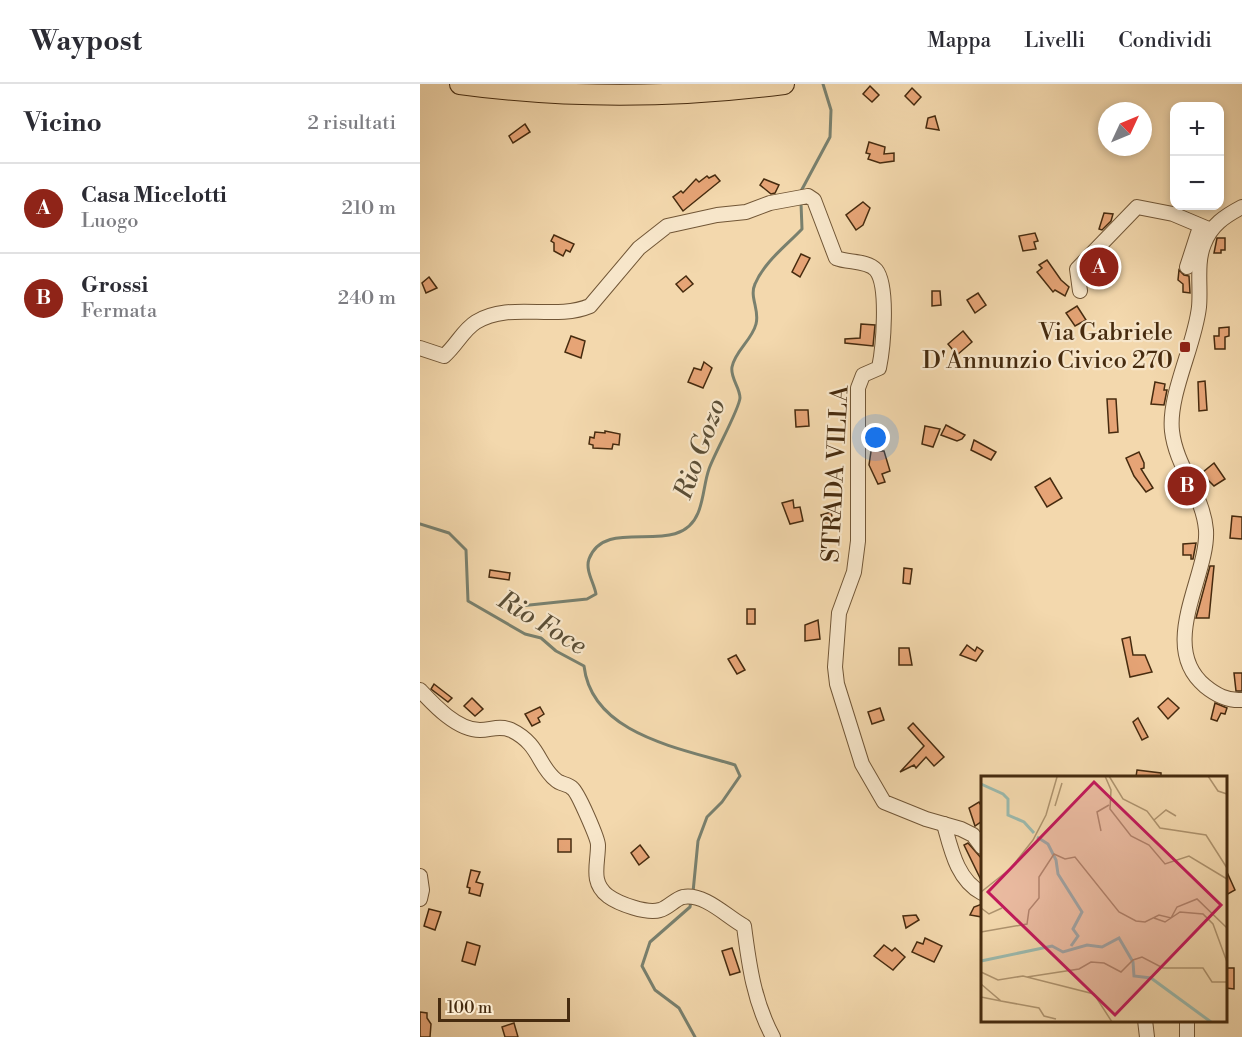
<!DOCTYPE html>
<html lang="it">
<head>
<meta charset="utf-8">
<style>
	:root { --surface:#fff; --page:#f7f7f7; --text:#2b2b33; --muted:#7c7c81; --line:#e1e1e2; --accent:#8f2418 }
	body { margin:0; font-family:"Libre Bodoni",serif; background:var(--page); color:var(--text) }
	.controls { position:absolute; right:18px; top:18px; display:grid; overflow:hidden; border-radius:12px; box-shadow:0 3px 9px #0003 }
	.controls button { width:54px; height:54px; display:grid; place-items:center; padding:0; border:0; border-bottom:2px solid var(--line); background:var(--surface); color:var(--text); font:30px sans-serif }
	.compass { position:absolute; left:678px; top:18px; width:54px; height:54px; border-radius:50%; background:var(--surface); box-shadow:0 3px 9px #0003; rotate:46deg }
	.scale { position:absolute; left:18px; bottom:15px; width:132px; box-sizing:border-box; padding-left:6px; border:3px solid #462b0f; border-top:0; font-size:16px; line-height:21px; white-space:nowrap; color:#462b0f; -webkit-text-stroke:4px #f7e6ca; paint-order:stroke }
	.you { position:absolute; left:456px; top:354px; width:21px; height:21px; margin:-15px; border:4px solid #fff; border-radius:50%; background:#1a73e8; box-shadow:0 0 0 9px #1a73e833 }
	.badge { display:grid; place-items:center; width:39px; height:39px; border-radius:50%; background:var(--accent); color:#fff; font-size:20px; font-weight:700 }
	.pin { position:absolute; translate:-50% -50%; border:3px solid #fff; box-shadow:0 2px 6px #0006 }
	.list { margin:0; padding:0; list-style:none }
	h2 { display:flex; justify-content:space-between; align-items:center; height:78px; margin:0; padding:0 24px; font-size:26px }
	h2 small { font-size:20px; font-weight:400; color:var(--muted) }
	.list li { display:grid; grid-template-columns:39px 1fr auto; gap:18px; align-items:center; box-sizing:border-box; height:90px; padding:0 24px; border-top:2px solid var(--line) }
	.list b { display:block; font-size:22px; white-space:nowrap }
	.list p { margin:0; font-size:20px; white-space:nowrap; color:var(--muted) }
	.list em { font-size:20px; font-style:normal; color:var(--muted) }
	.map { position:relative; flex:none; width:822px; height:953px; overflow:hidden }
	header { display:flex; align-items:center; gap:36px; box-sizing:border-box; height:84px; padding:0 30px; background:var(--surface); border-bottom:2px solid var(--line) }
	header strong { font-size:28px }
	nav { display:flex; gap:33px; margin-inline-start:auto; font-size:21px }
	main { display:flex }
	aside { flex:1; background:var(--surface) }
	.map>svg:first-child { display:block }
	.lines { fill:none; stroke-linecap:round; stroke-linejoin:round }
	.stream { stroke:#79806e; stroke-width:3 }
	.building { fill:#e6a476; stroke:#462b0f; stroke-width:1.5 }
	.minor-casing { stroke:#715636; stroke-width:16 }
	.highway-casing { stroke:#462b0f; stroke-width:22 }
	.minor { stroke:#f7e6ca; stroke-width:14 }
	.highway { stroke:#f3d8ad; stroke-width:20 }
	.poi-dot { fill:#8f2418; stroke:#f7e6ca; stroke-width:2 }
	.labels { text-anchor:middle; dominant-baseline:central; stroke-width:4.5; stroke-linejoin:round; paint-order:stroke }
	.poi-label { font-size:24px; fill:#462b0f; stroke:#f7e6ca; text-anchor:end }
	.street-label { font-size:24px; fill:#462b0f; stroke:#f7e6ca }
	.water-label { font-size:26px; font-style:italic; fill:#5b4e36; stroke:#f7e6ca }
	.inset-river { fill:none; stroke:#9bb9ad; stroke-width:3 }
	.inset-road { fill:none; stroke:#ae936e; stroke-width:1.5 }
	.view { fill:#c2185b; fill-opacity:0.15; stroke:#c2185b; stroke-width:3 }
	.inset-edge { fill:none; stroke:#462b0f; stroke-width:3 }
</style>
</head>
<body>
<header>
<strong>Waypost</strong>
<nav><a>Mappa</a><a>Livelli</a><a>Condividi</a></nav>
</header>
<main>
<aside>
<h2>Vicino<small>2 risultati</small></h2>
<ul class="list">
<li><span class="badge">A</span><div><b>Casa Micelotti</b><p>Luogo</p></div><em>210 m</em></li>
<li><span class="badge">B</span><div><b>Grossi</b><p>Fermata</p></div><em>240 m</em></li>
</ul>
</aside>
<div class="map">
<svg width="822" height="953" viewBox="0 0 822 953">
	<rect width="100%" height="100%" fill="#f3d8ad"/>
	<filter id="stains"><feTurbulence type="fractalNoise" baseFrequency=".00333" numOctaves="4"/><feColorMatrix values="0 0 0 0 .2 0 0 0 0 .09 0 0 0 0 .02 0 0 0 .5 -.17"/></filter>
	<radialGradient id="worn" r=".72"><stop offset=".6" stop-color="#630" stop-opacity="0"/><stop offset="1" stop-color="#630" stop-opacity=".3"/></radialGradient>
	<g class="lines">
		<g class="stream">
			<path d="M380,109L410,53L411,26L403,0"/>
			<path d="M0,440L29,449L46,466L48,517L105,550L121,554L136,567L164,582C172,651 261,664 315,681L320,692L302,718L287,733L278,757L273,808"/>
			<path d="M100,522L167,515L176,510C174,499 165,486 169,475C186,430 259,476 278,429C284,415 284,399 289,385C294,370 319,326 320,314C320,303 310,294 312,283C315,267 332,256 336,240C340,226 329,213 335,200C345,177 366,162 382,145L381,119"/>
			<path d="M271,817L270,823L230,858L222,882L235,906L259,924L275,953"/>
		</g>
	</g>
	<g class="building">
		<path d="M450,2L459,11L452,18L443,10Z"/>
		<path d="M492,4L501,13L494,21L485,12Z"/>
		<path d="M515,32L519,46L506,44L508,34Z"/>
		<path d="M105,40L110,48L93,59L89,52Z"/>
		<path d="M449,58L465,63L464,70L474,69V77L460,79L448,75L450,70L446,69Z"/>
		<path d="M295,91L300,97L263,127L253,113L261,107L263,109L276,95L279,98L287,92L289,94Z"/>
		<path d="M344,95L359,101L355,109L351,110L340,101Z"/>
		<path d="M443,118L450,124L443,141L436,146L426,131Z"/>
		<path d="M684,129L693,130L691,137L682,146L679,145Z"/>
		<path d="M615,149L618,157L614,158L616,165L603,167L599,152Z"/>
		<path d="M134,151L154,160L150,168L146,166L143,172L134,167V159L131,157Z"/>
		<path d="M797,154H805V166H801V169H794Z"/>
		<path d="M381,170L390,174L380,193L372,188Z"/>
		<path d="M682,173L692,182L678,196L668,187Z"/>
		<path d="M627,176L641,196L649,203L645,212L635,206L633,208L617,188L622,184L619,181Z"/>
		<path d="M759,186L764,191L769,192L770,209L763,208V200L758,196Z"/>
		<path d="M266,192L273,200L263,208L256,200Z"/>
		<path d="M9,193L17,204L6,209L2,199Z"/>
		<path d="M512,207H520L521,221L512,222Z"/>
		<path d="M558,209L566,221L555,229L547,216Z"/>
		<path d="M657,222L666,236L655,242L646,229Z"/>
		<path d="M441,240L455,241L453,262L425,259V255L440,254Z"/>
		<path d="M809,243V252L805,253V265H795L794,252H799V244Z"/>
		<path d="M543,247L552,258L537,271L528,260Z"/>
		<path d="M151,252L165,257L161,274L145,268Z"/>
		<path d="M284,278L292,284L283,304L268,298L274,284L281,286Z"/>
		<path d="M785,297L787,326L779,327L778,298Z"/>
		<path d="M735,298L745,300L744,306H747L744,321L731,320Z"/>
		<path d="M687,315H696L698,348L689,349Z"/>
		<path d="M375,326H388L389,342L376,343Z"/>
		<path d="M526,341L545,351L542,355L537,357L521,351Z"/>
		<path d="M505,342L520,345L513,363L502,360Z"/>
		<path d="M185,347L200,350L199,361L193,360L192,365L173,364V361L169,360L170,353L174,354L175,348L185,349Z"/>
		<path d="M453,354L460,355L459,367H464L470,387L462,390L465,398L458,400L449,381Z"/>
		<path d="M554,356L576,368L571,376L551,366Z"/>
		<path d="M719,368L724,379V384L721,385L733,404L726,408L714,392L706,374Z"/>
		<path d="M794,379L805,395L794,402L787,395L781,399L777,393Z"/>
		<path d="M630,394L642,414L627,423L615,403Z"/>
		<path d="M758,394L765,407L756,413L748,401Z"/>
		<path d="M373,416L374,424L380,423L383,437L370,440L362,419Z"/>
		<path d="M411,428L414,441L405,444L401,431Z"/>
		<path d="M812,432L822,433V455L810,454Z"/>
		<path d="M776,459L773,475H771V471H763V460Z"/>
		<path d="M790,482H794L789,534H776Z"/>
		<path d="M484,484L492,485L490,500L483,499Z"/>
		<path d="M70,486L90,489L89,496L69,493Z"/>
		<rect x="327" y="525" width="8" height="15"/>
		<path d="M398,536L400,555L385,557V541Z"/>
		<path d="M710,553L713,571H725L732,588L710,593L702,555Z"/>
		<path d="M547,561L555,567L557,563L563,567L556,577L540,571Z"/>
		<path d="M479,564H489L492,581H479Z"/>
		<path d="M316,571L325,586L317,590L308,575Z"/>
		<path d="M814,589H822V607H816Z"/>
		<path d="M14,600L32,614L28,618L11,605Z"/>
		<path d="M52,614L63,625L55,632L44,622Z"/>
		<path d="M748,614L759,624L748,635L738,623Z"/>
		<path d="M795,619L807,624L805,630L801,629L797,637L791,635Z"/>
		<path d="M120,623L124,630L118,634L120,638L112,642L105,630Z"/>
		<path d="M460,624L464,636L452,640L448,628Z"/>
		<path d="M718,634L728,653L722,656L713,638Z"/>
		<path d="M493,639L524,673L514,682L506,673L496,684L494,681L480,688L504,662L488,644Z"/>
		<path d="M717,686L741,689V693H716Z"/>
		<path d="M559,718L562,723V737L555,742L549,724Z"/>
		<rect x="138" y="755" width="13" height="13"/>
		<path d="M548,759L562,775V798L544,761Z"/>
		<path d="M220,761L229,773L219,781L211,769Z"/>
		<path d="M51,786L60,788L56,798L63,800L60,812L49,809L50,804L47,803Z"/>
		<path d="M806,786L815,806L806,811Z"/>
		<path d="M562,820V833L550,831L554,823Z"/>
		<path d="M9,825L21,828L15,846L4,842Z"/>
		<path d="M496,831L499,836L486,844L483,832Z"/>
		<path d="M505,854L522,862L514,878L492,868L497,858L503,860Z"/>
		<path d="M47,858L60,862L55,881L42,877Z"/>
		<path d="M464,861L472,867L475,864L485,873L473,886L454,872Z"/>
		<path d="M312,864L320,888L310,891L302,867Z"/>
		<path d="M806,884H814V905L806,904Z"/>
		<path d="M0,928L7,929V934L11,940L10,953H0Z"/>
		<path d="M94,939L98,953H85L82,943Z"/>
	</g>
	<g class="lines">
		<g class="minor-casing">
			<g id="minor">
				<path d="M822,123C805,132 791,141 784,160C776,179 781,203 779,223C775,261 748,311 752,347C756,383 783,410 786,446C789,491 737,562 785,602C796,611 807,617 822,616"/>
				<path d="M767,183L778,149"/>
				<path d="M660,207L657,185L717,123L753,130L791,146"/>
				<path d="M0,264L24,272C36,262 43,246 56,238C90,217 134,237 170,222L219,164L247,142L297,131L326,128L350,119L388,112L394,116L416,174C428,179 447,176 456,186C469,202 463,265 459,284L443,291L438,304V457L434,488L419,529L415,583L417,600L442,680L464,718L506,735L541,745L553,751L562,763"/>
				<path d="M0,606C14,621 37,646 60,646C71,646 79,641 91,646C120,660 118,682 136,696C140,700 148,700 152,704C158,708 178,755 178,761C178,781 170,798 188,812C199,820 227,830 240,826C248,824 255,815 263,813C285,809 307,833 324,842C329,881 334,918 353,953"/>
				<path d="M524,740C531,765 537,796 562,809"/>
				<path d="M0,792L2,806L0,815"/>
				<path d="M725,936L727,953"/>
				<path d="M767,936V953"/>
			</g>
		</g>
		<g class="highway-casing">
			<path id="highway" d="M40,0C149,15 256,14 364,0"/>
		</g>
		<use href="#minor" class="minor"/>
		<use href="#highway" class="highway"/>
	</g>
	<rect class="poi-dot" x="759" y="257" width="12" height="12" rx="3"/>
	<g class="labels">
		<g class="poi-label">
			<text x="753" y="249">Via Gabriele<tspan x="753" dy="28">D'Annunzio Civico 270</tspan></text>
		</g>
		<g class="street-label">
			<text transform="translate(416 390) rotate(-87)">STRADA VILLA</text>
		</g>
		<g class="water-label">
			<text transform="translate(280 365) rotate(-70)">Rio Gozo</text>
			<text transform="translate(122 539) rotate(31)">Rio Foce</text>
		</g>
	</g>
	<g transform="translate(561 692)">
		<rect width="246" height="246" fill="#f3d8ad"/>
		<path class="inset-river" d="M0,8L22,18L27,23V39L43,46L53,57M56,61L67,68L75,84L77,98L101,136L92,153L97,160L90,170M0,185L71,170L82,176L106,169L121,171L138,162L152,186L153,200L170,202L230,246"/>
		<path class="inset-road" d="M124,0L130,14L129,33L150,60L168,69L184,88L208,80L246,103M128,0L142,23L166,35L179,52L225,59L246,92M227,0L237,15L246,18M74,30L81,7M173,44L185,34L195,40M120,55L116,36L128,29M0,116L29,93L52,64L65,39L76,1M0,132L8,138L21,132M173,142L184,146L199,136L222,138L232,148L246,186M0,156L46,148L48,134L58,122V101L73,78L84,83L94,81L138,136L155,145L164,146L178,139L190,142L196,131L216,123L246,152M0,196L17,204L42,200L113,218L131,246M46,201L98,193L110,186L123,187L140,196L152,184L161,181L182,192H222L231,206H246M0,208L20,225L58,232L63,240L75,243M0,221L20,225"/>
		<path class="view" d="M113,6L240,129L134,239L7,116Z"/>
		<rect width="246" height="246" class="inset-edge"/>
	</g>
	<rect width="100%" height="100%" filter="url(#stains)"/>
	<rect width="100%" height="100%" fill="url(#worn)"/>
</svg>
<div class="controls">
<button>+</button>
<button>−</button>
</div>
<svg class="compass" viewBox="-18 -18 36 36"><path d="M0-13l5 13h-10z" fill="#e53935"/><path d="M0 13l5-13h-10z" fill="#7c7c81"/></svg>
<div class="scale">100 m</div>
<div class="you"></div>
<div class="pin badge" style="left:679px;top:183px">A</div>
<div class="pin badge" style="left:767px;top:402px">B</div>
</div>
</main>
</body>
</html>
